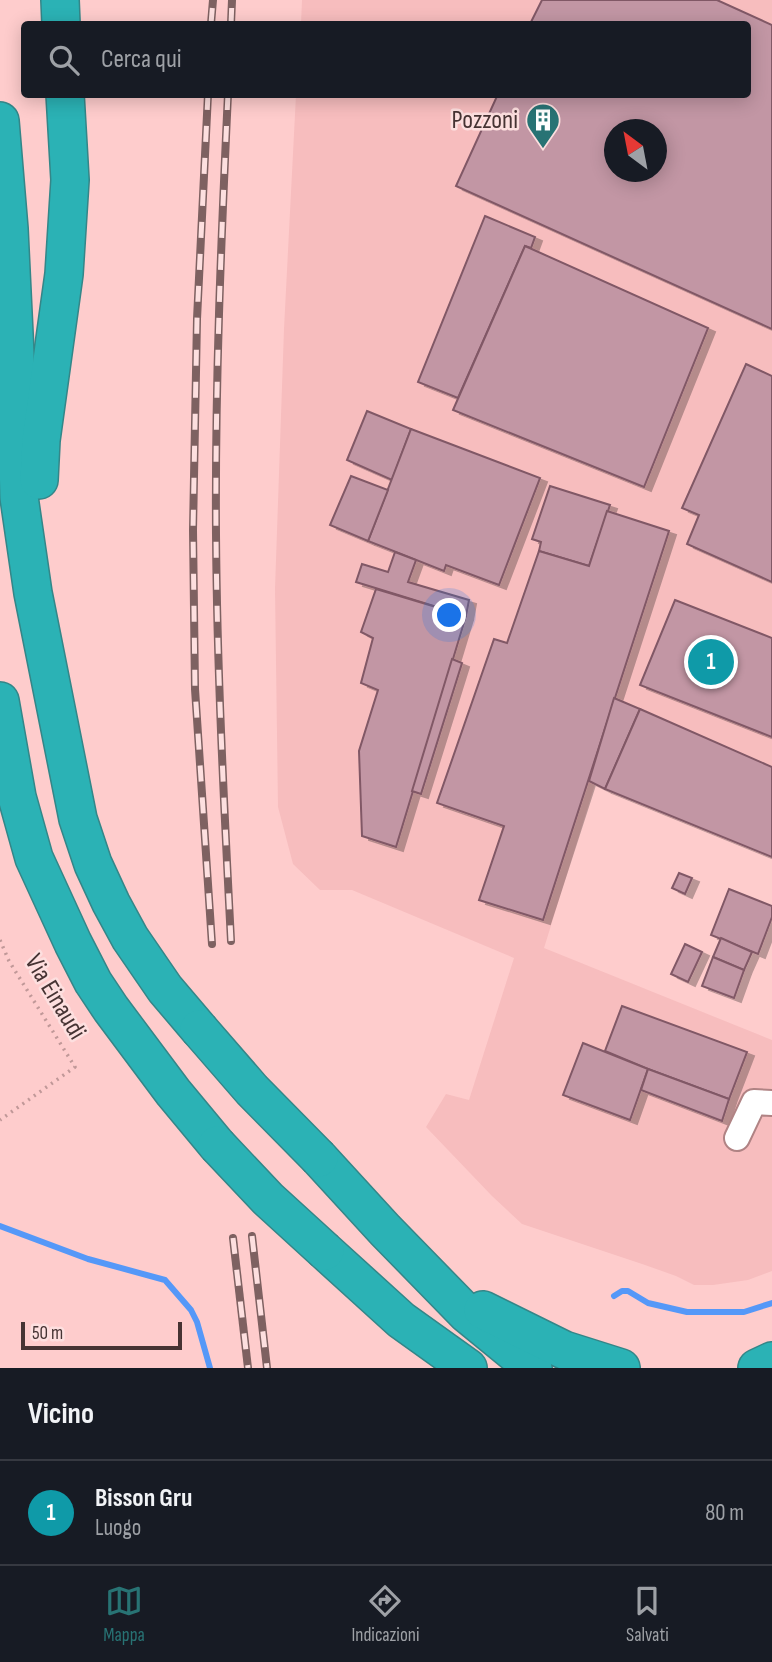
<!DOCTYPE html>
<html lang="it">
<head>
<meta charset="utf-8">
<style>
	:root { --surface:#171b24; --page:#242831; --text:#f1f3f6; --muted:#9ea1a6; --line:#363941; --accent:#287374 }
	body { margin:0; font-family:"Sofia Sans Condensed",sans-serif; background:var(--page); color:var(--text) }
	.compass { position:absolute; left:604px; top:119px; width:63px; height:63px; border-radius:50%; background:var(--surface); box-shadow:0 4px 18px #0003; rotate:328deg }
	.scale { position:absolute; left:21px; bottom:18px; width:161px; box-sizing:border-box; padding-left:7px; border:4px solid #463333; border-top:0; font-size:19px; line-height:24px; white-space:nowrap; color:#463333; -webkit-text-stroke:5px #fddfdf; paint-order:stroke }
	.you { position:absolute; left:450px; top:616px; width:24px; height:24px; margin:-18px; border:5px solid #fff; border-radius:50%; background:#1a73e8; box-shadow:0 0 0 10px #1a73e833 }
	.badge { display:grid; place-items:center; width:46px; height:46px; border-radius:50%; background:var(--accent); color:#fff; font-size:23px; font-weight:700 }
	.pin { position:absolute; translate:-50% -50%; border:4px solid #fff; box-shadow:0 2px 7px #0006 }
	.list { margin:0; padding:0; list-style:none }
	h2 { display:flex; justify-content:space-between; align-items:center; height:91px; margin:0; padding:0 28px; font-size:30px }
	h2 small { font-size:23px; font-weight:400; color:var(--muted) }
	.list li { display:grid; grid-template-columns:46px 1fr auto; gap:21px; align-items:center; box-sizing:border-box; height:105px; padding:0 28px; border-top:2px solid var(--line) }
	.list b { display:block; font-size:26px; white-space:nowrap }
	.list p { margin:0; font-size:23px; white-space:nowrap; color:var(--muted) }
	.list em { font-size:23px; font-style:normal; color:var(--muted) }
	.icon { flex:none; width:38px; height:38px; fill:none; stroke:currentColor; stroke-width:2; stroke-linecap:round; stroke-linejoin:round }
	.map { position:relative; flex:none; width:772px; height:1368px; overflow:hidden }
	.search { position:absolute; background:var(--surface); box-shadow:0 4px 18px #0003; left:21px; right:21px; top:21px; height:77px; display:flex; align-items:center; gap:18px; box-sizing:border-box; padding:0 24px; border-radius:7px; color:var(--muted); font-size:26px }
	.sheet { height:196px; background:var(--surface) }
	nav { display:flex; justify-content:space-around; align-items:center; box-sizing:border-box; height:98px; border-top:2px solid var(--line); background:var(--surface); font-size:19px; color:var(--muted) }
	nav a { display:grid; justify-items:center; gap:4px }
	nav .on { color:var(--accent) }
	.map>svg:first-child { display:block }
	.built { fill:#f7bdbe; fill-rule:evenodd }
	.lines { fill:none; stroke-linecap:round; stroke-linejoin:round }
	.stream { stroke:#5598f8; stroke-width:6 }
	.building { fill:#c296a4; stroke:#815866; stroke-width:2; fill-rule:evenodd; filter:url(#shadow) }
	.minor-casing { stroke:#b08384; stroke-width:28 }
	.highway-casing { stroke:#348688; stroke-width:40 }
	.path { stroke:#c09898; stroke-width:3.5; stroke-dasharray:2 5; stroke-linecap:butt }
	.minor { stroke:#fff; stroke-width:24 }
	.highway { stroke:#2bb2b5; stroke-width:37 }
	.rail-casing { stroke:#7e6161; stroke-width:8 }
	.rail { stroke:#fddfdf; stroke-width:5; stroke-dasharray:16; stroke-linecap:butt }
	.highway-bridge-casing { stroke:#348688; stroke-width:40; stroke-linecap:butt }
	.highway-bridge { stroke:#2bb2b5; stroke-width:37 }
	.labels { text-anchor:middle; dominant-baseline:central; stroke-width:5; stroke-linejoin:round; paint-order:stroke }
	.poi-label { font-size:26px; fill:#463333; stroke:#fddfdf; text-anchor:end }
	.street-label { font-size:26px; fill:#463333; stroke:#fddfdf }
</style>
</head>
<body>
<div class="map">
<svg width="772" height="1368" viewBox="0 0 772 1368">
	<defs>
		<filter id="shadow"><feDropShadow dx="7" dy="4" stdDeviation="0" flood-color="#0004"/></filter>
	</defs>
	<rect width="100%" height="100%" fill="#fecccc"/>
	<path class="built" d="M302,0H772V857L595,784L544,948L772,1040V1271L748,1280L713,1285H694L676,1276L645,1265L522,1224L492,1196L426,1127L446,1094L469,1100L514,958L352,890H320L293,864L278,807L275,589L284,329L296,95L748,94V24H301ZM614,130H656V172H614Z"/>
	<g class="lines">
		<g class="stream">
			<path d="M0,1226L88,1259L165,1280L191,1310L197,1322L210,1368"/>
			<path d="M614,1296L622,1291H628L648,1303L687,1312H744L772,1303"/>
		</g>
	</g>
	<g class="building">
		<path d="M542,0H717L772,25V329L456,186L498,94H748V24H530ZM614,130H656V172H614Z"/>
		<path d="M485,216L535,237L531,248L525,246L458,398L418,382Z"/>
		<path d="M525,246L708,328L644,487L453,410Z"/>
		<path d="M746,364L772,376V582L687,544L699,515L682,508Z"/>
		<path d="M367,411L411,429L392,480L347,460Z"/>
		<path d="M411,429L540,478L499,585L446,565L444,571L368,541Z"/>
		<path d="M351,476L388,490L368,541L330,525Z"/>
		<path d="M550,486L610,505L589,566L539,551L541,542L532,539Z"/>
		<path d="M607,511L669,531L543,920L479,900L504,826L437,803L494,639L507,643L539,551L589,566Z"/>
		<path d="M395,552L416,560L408,582L469,600L466,616L356,582L362,564L388,572Z"/>
		<path d="M376,589L466,616L396,847L362,836L359,751L378,690L361,683L373,638L361,632Z"/>
		<path d="M675,600L772,638V737L640,685Z"/>
		<path d="M452,659L462,663L421,794L412,791Z"/>
		<path d="M614,698L640,709L605,789L589,781Z"/>
		<path d="M640,709L772,767V857L605,789Z"/>
		<path d="M679,873L692,878L685,894L672,888Z"/>
		<path d="M729,889L772,906V917L758,954L711,935Z"/>
		<path d="M721,938L752,952L744,970L713,957Z"/>
		<path d="M685,944L702,952L688,982L671,974Z"/>
		<path d="M713,957L744,970L734,998L702,986Z"/>
		<path d="M622,1006L747,1052L729,1099L648,1069L605,1051Z"/>
		<path d="M583,1043L648,1069L630,1120L563,1095Z"/>
		<path d="M648,1069L729,1099L722,1121L641,1090Z"/>
	</g>
	<g class="lines">
		<g class="minor-casing">
			<path id="minor" d="M737,1138L754,1102L772,1103"/>
		</g>
		<g class="highway-casing">
			<g id="highway">
				<path d="M60,0L61,24"/>
				<path d="M0,121L9,229L15,355L19,497L33,593L78,819L93,864L111,903L130,938L165,989L199,1029"/>
				<path d="M39,480L41,440L64,274L70,180L65,94"/>
				<path d="M0,701L17,797L34,858L73,943L93,982L111,1009L173,1092L217,1145"/>
				<path d="M319,1158L385,1230L467,1314L533,1368"/>
				<path d="M325,1251L401,1320L468,1368"/>
				<path d="M483,1310L564,1350L621,1368"/>
				<path d="M757,1368L772,1361"/>
			</g>
		</g>
		<path class="path" d="M0,940L9,961L75,1067L0,1120"/>
		<use href="#minor" class="minor"/>
		<use href="#highway" class="highway"/>
		<g class="rail-casing">
			<g id="rail">
				<path d="M211,24L213,0"/>
				<path d="M231,24L232,0"/>
				<path d="M208,94L197,319L193,530L195,689L212,944"/>
				<path d="M228,94C221,241 215,387 216,534C217,670 224,805 231,941"/>
				<path d="M252,1236L267,1368"/>
				<path d="M233,1238L248,1368"/>
			</g>
		</g>
		<use href="#rail" class="rail"/>
		<g class="highway-bridge-casing">
			<g id="highway-bridge">
				<path d="M199,1029L252,1090L319,1158"/>
				<path d="M217,1145L268,1199L325,1251"/>
			</g>
		</g>
		<use href="#highway-bridge" class="highway-bridge"/>
	</g>
	<defs>
		<g id="building-pin" transform="scale(1.75)"><path d="M0 17L-7.5 6A9.5 9.5 0 1 1 7.5 6Z" fill="#287374" stroke="#fddfdf"/><path d="M-4-6H4V6H1V3H-1V6H-4ZM-2.5-4.3h1.7v1.8h-1.7ZM.8-4.3h1.7v1.8H.8ZM-2.5-1h1.7V.8h-1.7ZM.8-1h1.7V.8H.8Z" fill="#fff"/></g>
	</defs>
	<g fill-rule="evenodd">
		<use href="#building-pin" x="543" y="120"/>
	</g>
	<g class="labels">
		<g class="poi-label">
			<text x="518" y="120">Pozzoni</text>
		</g>
		<g class="street-label">
			<text transform="translate(55 997) rotate(59)">Via Einaudi</text>
		</g>
	</g>
</svg>
<svg class="compass" viewBox="-18 -18 36 36"><path d="M0-13l5 13h-10z" fill="#e53935"/><path d="M0 13l5-13h-10z" fill="#9ea1a6"/></svg>
<div class="scale">50 m</div>
<div class="you"></div>
<div class="pin badge" style="left:711px;top:662px;background:#0f9aa8">1</div>
<div class="search"><svg class="icon" aria-label="search" viewBox="0 0 24 24"><circle cx="10" cy="10" r="6"/><path d="M15 15l6 6"/></svg>Cerca qui</div>
</div>
<section class="sheet">
<h2>Vicino<small></small></h2>
<ul class="list">
<li><span class="badge" style="background:#0f9aa8">1</span><div><b>Bisson Gru</b><p>Luogo</p></div><em>80 m</em></li>
</ul>
</section>
<nav>
<a class="on"><svg class="icon" aria-label="map" viewBox="0 0 24 24"><path d="M3 6l6-2 6 2 6-2v14l-6 2-6-2-6 2zM9 4v14M15 6v14"/></svg>Mappa</a>
<a><svg class="icon" aria-label="directions" viewBox="0 0 24 24"><path d="M12 3l9 9-9 9-9-9zM9 14v-3h6M13 9l2 2-2 2"/></svg>Indicazioni</a>
<a><svg class="icon" aria-label="saved" viewBox="0 0 24 24"><path d="M7 4h10v16l-5-4-5 4z"/></svg>Salvati</a>
</nav>
</body>
</html>
